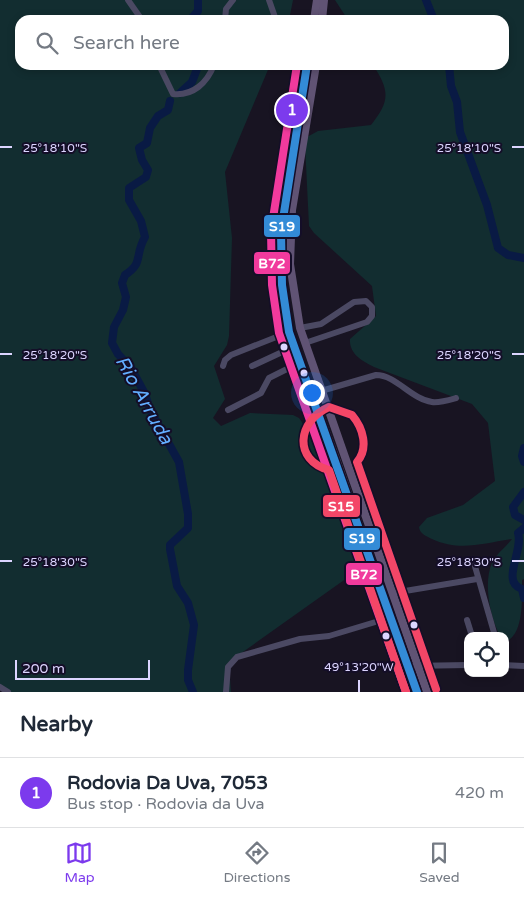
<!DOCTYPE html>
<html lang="en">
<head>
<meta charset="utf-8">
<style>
	:root { --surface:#fff; --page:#f6f6f7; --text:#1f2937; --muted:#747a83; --line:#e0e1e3; --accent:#7c3aed }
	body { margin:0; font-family:"Varela Round",sans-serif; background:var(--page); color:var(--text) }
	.controls { position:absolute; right:15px; bottom:15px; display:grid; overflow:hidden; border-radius:10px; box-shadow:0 2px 8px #0003 }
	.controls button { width:45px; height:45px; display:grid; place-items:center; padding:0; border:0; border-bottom:1px solid var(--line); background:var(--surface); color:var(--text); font:25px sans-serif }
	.scale { position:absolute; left:15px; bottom:12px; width:135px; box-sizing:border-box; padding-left:5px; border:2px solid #dcd5ff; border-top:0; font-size:14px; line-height:18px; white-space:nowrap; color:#dcd5ff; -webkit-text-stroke:4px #140e28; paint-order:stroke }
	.you { position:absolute; left:311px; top:392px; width:18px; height:18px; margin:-12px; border:4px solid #fff; border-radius:50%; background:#1a73e8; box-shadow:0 0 0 8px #1a73e833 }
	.badge { display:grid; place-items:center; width:32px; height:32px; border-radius:50%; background:var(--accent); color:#fff; font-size:16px; font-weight:700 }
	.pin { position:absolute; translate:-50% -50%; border:2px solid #fff; box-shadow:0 1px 5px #0006 }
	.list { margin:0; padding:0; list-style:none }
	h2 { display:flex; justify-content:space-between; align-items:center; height:65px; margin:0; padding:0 20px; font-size:21px }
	h2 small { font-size:16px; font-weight:400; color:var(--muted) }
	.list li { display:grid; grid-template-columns:32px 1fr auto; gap:15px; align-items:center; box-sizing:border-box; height:70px; padding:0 20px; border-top:1px solid var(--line) }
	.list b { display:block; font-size:19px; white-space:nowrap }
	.list p { margin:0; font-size:16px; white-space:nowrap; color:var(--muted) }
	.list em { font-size:16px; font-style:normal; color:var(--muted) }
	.icon { flex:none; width:28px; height:28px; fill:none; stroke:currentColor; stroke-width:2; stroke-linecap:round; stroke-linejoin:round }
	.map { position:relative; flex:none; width:524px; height:692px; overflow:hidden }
	.search { position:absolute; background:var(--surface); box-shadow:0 2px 8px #0003; left:15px; right:15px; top:15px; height:55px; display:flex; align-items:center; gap:12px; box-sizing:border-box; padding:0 18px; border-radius:15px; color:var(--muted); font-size:19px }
	.sheet { height:135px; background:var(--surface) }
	nav { display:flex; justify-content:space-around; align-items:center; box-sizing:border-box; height:70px; border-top:1px solid var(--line); background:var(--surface); font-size:14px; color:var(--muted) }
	nav a { display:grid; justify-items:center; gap:2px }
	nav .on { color:var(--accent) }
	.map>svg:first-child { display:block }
	.green { fill:#122d30 }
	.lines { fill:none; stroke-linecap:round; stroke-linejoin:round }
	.river { stroke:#091a44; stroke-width:8 }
	.minor { stroke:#4b4963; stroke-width:6 }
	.major { stroke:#605374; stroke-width:8 }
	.bus-1-casing { stroke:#140e28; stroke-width:11 }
	.bus-2-casing { stroke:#140e28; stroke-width:11 }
	.bus-3-casing { stroke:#140e28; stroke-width:11 }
	.bus-1 { stroke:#338bd7; stroke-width:8 }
	.bus-2 { stroke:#f13a9d; stroke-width:8 }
	.bus-3 { stroke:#f34667; stroke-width:8 }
	.ticks { fill:none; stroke:#dcd5ff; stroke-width:2 }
	.bus-dot { fill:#dcd5ff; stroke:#140e28; stroke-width:2 }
	.labels { text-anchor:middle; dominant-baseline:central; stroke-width:4; stroke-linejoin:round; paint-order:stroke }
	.water-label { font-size:19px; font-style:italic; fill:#63aeff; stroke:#140e28 }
	.ticks-label { font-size:12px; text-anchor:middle; fill:#dcd5ff; stroke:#140e28; stroke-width:4; stroke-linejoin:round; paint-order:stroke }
	.line-badge { stroke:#140e28; stroke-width:2 }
	.badge-label { font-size:14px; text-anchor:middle; font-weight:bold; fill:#fff }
</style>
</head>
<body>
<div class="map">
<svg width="524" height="692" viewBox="0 0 524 692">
	<rect width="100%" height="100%" fill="#181422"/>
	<g class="green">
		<path d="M0,0H293L289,20H20V65H270L225,172L232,238L229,336L227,345L214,366L225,399L213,418L221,426L250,413L293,415L299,418L306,428L360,561L359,566L354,573L233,659L229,664L231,692H9L0,686Z"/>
		<path d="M335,0H524V579L522,580C522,600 524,635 505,642V636H500C490,617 483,583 492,563C496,554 506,547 512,539C484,543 460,552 432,539C426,536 420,534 419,527L427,518L463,505L495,481L488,423L472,404L374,367C362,361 349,354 350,339L376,316L372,286L314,233L309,226L305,144L307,137L318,131L371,125C390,101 390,91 373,65H504V20H348Z"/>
		<path d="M321,431L331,458C318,454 314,443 321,431Z"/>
	</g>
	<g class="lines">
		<g class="river">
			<path d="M426,0L434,20"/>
			<path d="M190,20L198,11V0"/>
			<path d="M449,65L451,86L457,102L460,132L487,205L498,248L508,255L524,258"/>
			<path d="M180,93L192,82L197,69L194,65"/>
			<path d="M170,101L168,110L158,116L150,128L147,143L139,148L142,160L148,170L146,177L129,188V200L141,221L145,237C134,256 144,263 125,275L122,283L126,297L123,310L114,327L112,343L118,354L131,368L145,394L150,410L179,462L188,514V528L170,545V549L177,586L188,603L194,625L188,670V680L193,692"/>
			<path d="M524,448L522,456L524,462"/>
			<path d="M524,492L513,507L515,515L524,520"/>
			<path d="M524,528L518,533C524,550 500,582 522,589L524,598"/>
		</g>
		<g class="minor">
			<path d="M128,0L142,20"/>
			<path d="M269,0L276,20"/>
			<path d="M225,20L226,9L233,0"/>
			<path d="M159,65L173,94C193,96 207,83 214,65"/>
			<path d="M300,328L321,324L354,302L366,301L372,307V316L367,322L305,343"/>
			<path d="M223,366L225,360L231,355L289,332"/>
			<path d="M252,366L293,347"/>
			<path d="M321,391L376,375C396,375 411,399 432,402C439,403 449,400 456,398"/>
			<path d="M228,410L261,393L269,378L299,363"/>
			<path d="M474,563L495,636"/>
			<path d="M393,593L477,579"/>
			<path d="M467,620L472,636"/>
			<path d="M505,665L524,666"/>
			<path d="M409,666L468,665"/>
			<path d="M0,687L8,692"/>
			<path d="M226,692L228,667L237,657L300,639L329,636L392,617"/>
		</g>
		<g class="major">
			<path d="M314,20L317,0"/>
			<path d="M322,20L324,0"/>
			<path d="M307,65L281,232L282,285L289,332L337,462L417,692"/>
			<path d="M316,65L292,210L290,264L300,328L427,692"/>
		</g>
		<g class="bus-1-casing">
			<path id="bus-1" d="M307,65L281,232L282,285L289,332L417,692"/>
		</g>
		<g class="bus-2-casing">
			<path id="bus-2" d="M297,65L271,231L272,285L279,333L406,692"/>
		</g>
		<g class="bus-3-casing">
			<path id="bus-3" d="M406,692L329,470C293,460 297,421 329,407L352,415C363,428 369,448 357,462L436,689"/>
		</g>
		<use href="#bus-1" class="bus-1"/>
		<use href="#bus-2" class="bus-2"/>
		<use href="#bus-3" class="bus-3"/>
	</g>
	<path class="ticks" d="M0,147H12M512,147H524M0,354H12M512,354H524M0,561H12M512,561H524M359,680V692"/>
	<g class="bus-dot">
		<circle cx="284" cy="347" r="4.5"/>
		<circle cx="304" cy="373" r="4.5"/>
		<circle cx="414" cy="625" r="4.5"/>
		<circle cx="386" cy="636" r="4.5"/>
	</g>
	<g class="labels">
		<g class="water-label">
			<text transform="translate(144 400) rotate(61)">Rio Arruda</text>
		</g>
	</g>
	<g class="ticks-label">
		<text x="55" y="152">25°18'10"S</text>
		<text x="469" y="152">25°18'10"S</text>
		<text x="55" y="359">25°18'20"S</text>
		<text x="469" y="359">25°18'20"S</text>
		<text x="55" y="566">25°18'30"S</text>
		<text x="469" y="566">25°18'30"S</text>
		<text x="359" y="671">49°13'20"W</text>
	</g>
	<g class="line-badge">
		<rect x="263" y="214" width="38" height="24" rx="5" fill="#338bd7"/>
		<rect x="253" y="251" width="38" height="24" rx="5" fill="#f13a9d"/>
		<rect x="322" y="494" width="39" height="24" rx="5" fill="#f34667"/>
		<rect x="343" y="527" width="38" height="24" rx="5" fill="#338bd7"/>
		<rect x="345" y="562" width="38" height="24" rx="5" fill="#f13a9d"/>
	</g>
	<g class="badge-label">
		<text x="282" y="231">S19</text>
		<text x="272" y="268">B72</text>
		<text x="341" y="511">S15</text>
		<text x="362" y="543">S19</text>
		<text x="364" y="579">B72</text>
	</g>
</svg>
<div class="controls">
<button><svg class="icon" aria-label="locate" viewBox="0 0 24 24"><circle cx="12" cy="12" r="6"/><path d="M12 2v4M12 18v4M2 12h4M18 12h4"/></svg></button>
</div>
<div class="scale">200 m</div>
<div class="you"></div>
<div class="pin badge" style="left:292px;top:110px">1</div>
<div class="search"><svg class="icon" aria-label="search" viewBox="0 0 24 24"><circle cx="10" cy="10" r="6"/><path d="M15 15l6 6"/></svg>Search here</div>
</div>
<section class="sheet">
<h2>Nearby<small></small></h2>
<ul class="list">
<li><span class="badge">1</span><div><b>Rodovia Da Uva, 7053</b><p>Bus stop · Rodovia da Uva</p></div><em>420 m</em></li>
</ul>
</section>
<nav>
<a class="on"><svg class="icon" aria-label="map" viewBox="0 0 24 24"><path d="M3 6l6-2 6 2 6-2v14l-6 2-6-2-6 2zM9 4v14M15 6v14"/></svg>Map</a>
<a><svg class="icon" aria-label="directions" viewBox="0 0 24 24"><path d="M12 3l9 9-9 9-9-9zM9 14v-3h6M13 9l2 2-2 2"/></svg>Directions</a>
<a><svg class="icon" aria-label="saved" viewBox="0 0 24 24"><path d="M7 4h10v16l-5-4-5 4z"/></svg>Saved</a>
</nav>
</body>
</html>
